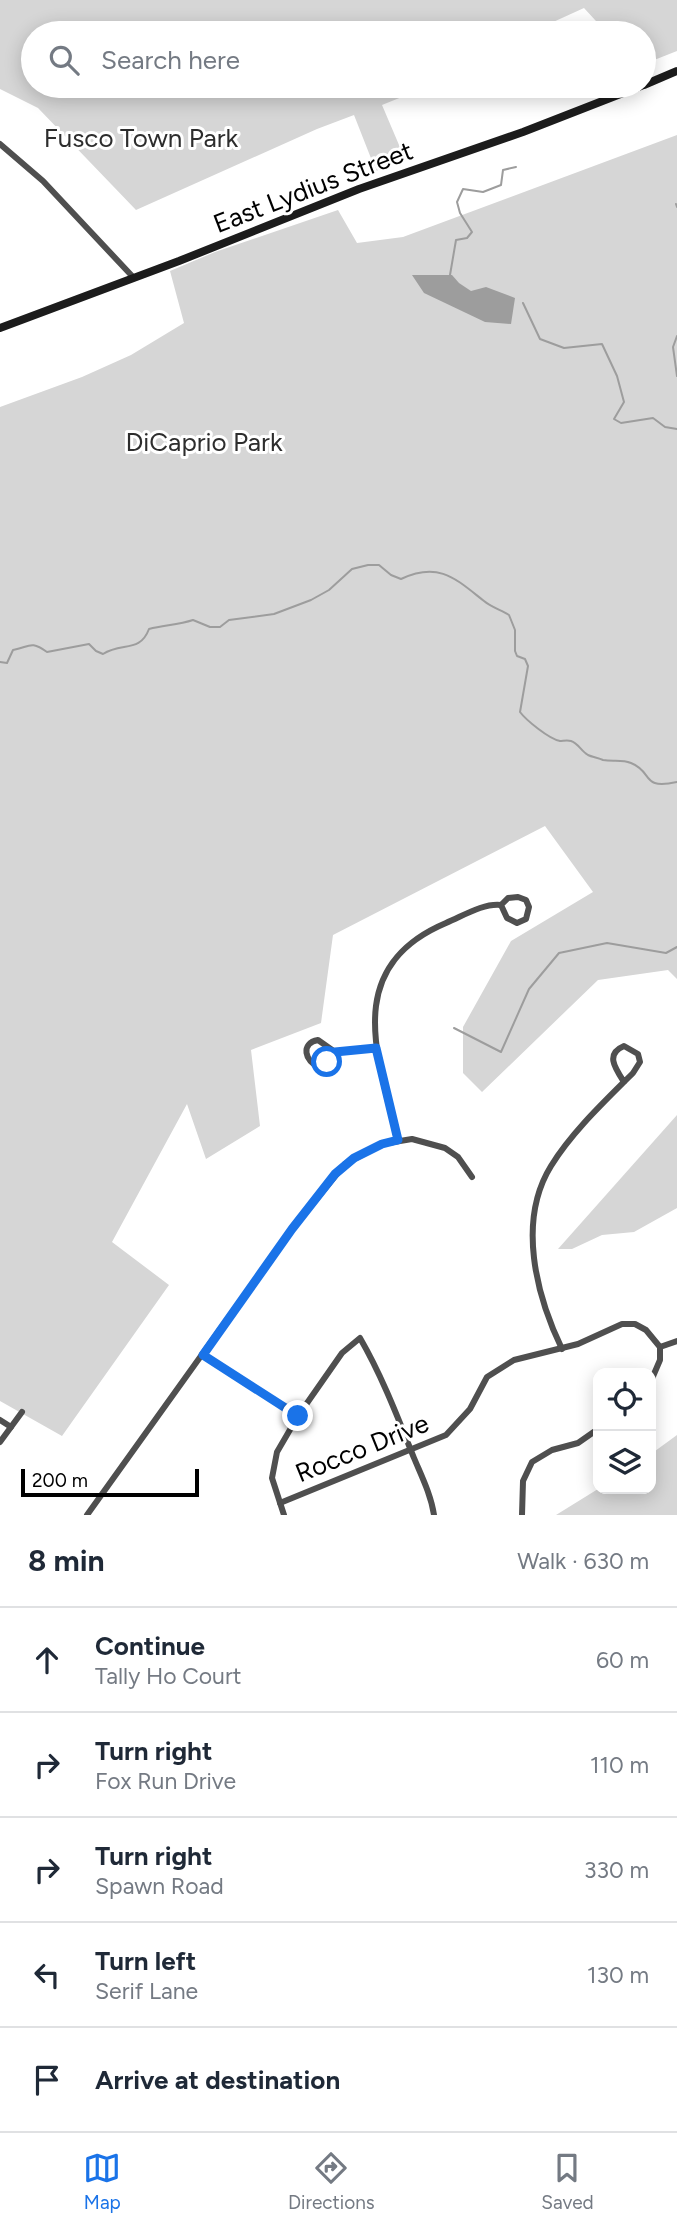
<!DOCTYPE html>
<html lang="en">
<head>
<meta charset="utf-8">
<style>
	:root { --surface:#fff; --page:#f2f2f3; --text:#1f2937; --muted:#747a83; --line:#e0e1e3; --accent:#1a73e8 }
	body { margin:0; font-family:Figtree,sans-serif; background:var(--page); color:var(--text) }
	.controls { position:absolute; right:21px; bottom:21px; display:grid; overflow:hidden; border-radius:14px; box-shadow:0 4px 18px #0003 }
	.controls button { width:63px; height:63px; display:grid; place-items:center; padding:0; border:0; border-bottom:2px solid var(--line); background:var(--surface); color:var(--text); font:35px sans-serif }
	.scale { position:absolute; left:21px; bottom:18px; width:178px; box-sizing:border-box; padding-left:7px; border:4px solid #000; border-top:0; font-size:19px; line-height:24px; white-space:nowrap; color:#000; -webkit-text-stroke:5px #fff; paint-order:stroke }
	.stop { position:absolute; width:21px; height:21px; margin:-16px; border:5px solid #1a73e8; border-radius:50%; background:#fff }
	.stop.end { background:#1a73e8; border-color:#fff; box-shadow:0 2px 7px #0008 }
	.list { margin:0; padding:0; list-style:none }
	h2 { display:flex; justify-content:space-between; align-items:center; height:91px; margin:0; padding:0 28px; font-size:30px }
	h2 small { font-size:23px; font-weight:400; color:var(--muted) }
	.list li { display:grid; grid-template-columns:46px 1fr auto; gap:21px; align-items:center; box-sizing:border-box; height:105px; padding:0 28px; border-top:2px solid var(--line) }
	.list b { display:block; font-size:26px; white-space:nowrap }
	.list p { margin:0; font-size:23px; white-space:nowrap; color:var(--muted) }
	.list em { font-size:23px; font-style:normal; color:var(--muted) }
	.icon { flex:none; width:38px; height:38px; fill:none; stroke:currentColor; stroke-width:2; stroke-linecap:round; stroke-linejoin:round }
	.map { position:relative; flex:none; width:677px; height:1515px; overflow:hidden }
	.search { position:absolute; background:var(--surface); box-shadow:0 4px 18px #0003; left:21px; right:21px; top:21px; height:77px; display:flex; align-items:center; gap:18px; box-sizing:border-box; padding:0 24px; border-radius:38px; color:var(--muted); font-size:26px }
	.sheet { height:616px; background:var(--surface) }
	nav { display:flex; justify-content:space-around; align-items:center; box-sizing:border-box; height:98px; border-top:2px solid var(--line); background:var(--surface); font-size:19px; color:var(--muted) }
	nav a { display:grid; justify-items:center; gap:4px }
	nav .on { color:var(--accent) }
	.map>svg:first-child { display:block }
	.green { fill:#d6d6d6 }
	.water { fill:#9d9d9d }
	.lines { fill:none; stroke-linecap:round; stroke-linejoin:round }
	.stream { stroke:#9d9d9d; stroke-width:2 }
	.street { stroke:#4f4f4f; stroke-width:6 }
	.secondary { stroke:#1c1c1c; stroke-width:8 }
	.route { stroke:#1a73e8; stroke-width:9 }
	.labels { text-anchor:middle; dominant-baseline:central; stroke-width:6; stroke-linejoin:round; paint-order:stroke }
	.park-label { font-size:26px; fill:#2d2d2d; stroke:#fff }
	.street-label { font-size:26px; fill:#000; stroke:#fff }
</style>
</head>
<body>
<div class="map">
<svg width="677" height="1515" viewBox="0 0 677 1515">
	<rect width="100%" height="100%" fill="#fff"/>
	<g class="green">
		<path d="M0,0H677V51L644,64V33H607L584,8L529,33H33V86H429L382,105L405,159L376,171L354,115L317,129L136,210L38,108L0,89Z"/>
		<path d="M677,135V979L668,970L598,980L482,1092L463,1073V1027L511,941L593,892L545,826L333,935L321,1023L251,1050L260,1126L206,1159L187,1104L112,1242L169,1285L62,1436L0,1401V407L82,377L131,355L184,323L170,271L215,252L338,210L357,243L403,237Z"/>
		<path d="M677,1115V1208L634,1232L602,1235L572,1249H558Z"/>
		<path d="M677,1435V1515H556L598,1489H651V1454Z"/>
	</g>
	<path class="water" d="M412,275H452L459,283L471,291L486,287L515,298L511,324L485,322L424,293Z"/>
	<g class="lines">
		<g class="stream">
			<path d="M676,204L677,207"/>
			<path d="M450,275L456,240L467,238L472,232L460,213L457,202L463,189L483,192L501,185L503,170L516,167"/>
			<path d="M523,303L540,339L564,348L602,344L617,376L624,402L614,419L621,423L653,418L665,427L677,429"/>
			<path d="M677,336L673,347L677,376"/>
			<path d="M0,662L7,663L13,650C30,647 30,640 47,652L89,644L96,651L103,654C122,642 140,653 149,629C164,625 178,625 193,620L210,627H220L229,620L274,614L311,600L329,590L352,569L368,565H379L391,575L401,579C439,561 456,579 484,601C491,607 501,610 509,615L515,630V651L517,656L525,659L528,666L520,712C526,720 549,739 560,741C563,741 567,740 571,741C578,743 581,751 588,755C592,757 599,758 603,760C613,762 621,759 631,763C654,772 640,790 677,782"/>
			<path d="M454,1028L501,1052L529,989L559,953L607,943L666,953L677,947"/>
		</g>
		<g class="street">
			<path d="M0,144L43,181L133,277"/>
			<path d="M518,897L526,900L529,907L526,919L517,923L507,918L501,905L508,898Z"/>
			<path d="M318,1040L335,1052L327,1062L319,1067C305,1062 300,1043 318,1040Z"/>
			<path d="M335,1052L376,1048"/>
			<path d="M398,1140C377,1056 342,967 446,923C463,916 483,903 501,905"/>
			<path d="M660,1347L677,1341"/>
			<path d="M562,1349C536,1295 517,1221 551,1166C572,1132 604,1102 633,1073L640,1062L638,1054L624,1046C605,1054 615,1068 624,1082"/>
			<path d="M203,1355L298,1416"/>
			<path d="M651,1381L660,1360V1347"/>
			<path d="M0,1420L11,1427"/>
			<path d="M0,1442L22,1412"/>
			<path d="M280,1503L446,1435L470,1409L487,1377L514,1360L578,1344L622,1324H635L646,1330L660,1347"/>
			<path d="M87,1515L292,1229L345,1164L382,1144L412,1139L445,1148L458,1157L472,1177"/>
			<path d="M284,1515L272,1478L277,1452L298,1416L342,1353L360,1338C382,1376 398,1418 414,1458C422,1477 431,1495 434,1515"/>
			<path d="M522,1515L523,1481L532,1462L552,1450L578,1443L598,1429"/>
		</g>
		<g class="secondary">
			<path d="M644,85L677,71"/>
			<path d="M0,328L179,261L359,189L523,132L641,86"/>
		</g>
	</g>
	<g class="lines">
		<path class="route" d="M298,1416L203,1355L292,1229L335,1174L354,1158L382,1144L398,1140L376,1048L335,1052L327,1062"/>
	</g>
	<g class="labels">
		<g class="park-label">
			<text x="141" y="138">Fusco Town Park</text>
			<text x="204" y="442">DiCaprio Park</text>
		</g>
		<g class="street-label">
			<text transform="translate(313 187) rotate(-21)">East Lydius Street</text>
			<text transform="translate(362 1448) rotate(-22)">Rocco Drive</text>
		</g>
	</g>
</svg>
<div class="controls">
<button><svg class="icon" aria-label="locate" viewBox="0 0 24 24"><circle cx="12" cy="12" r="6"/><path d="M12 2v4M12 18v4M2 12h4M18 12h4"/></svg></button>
<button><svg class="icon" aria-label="layers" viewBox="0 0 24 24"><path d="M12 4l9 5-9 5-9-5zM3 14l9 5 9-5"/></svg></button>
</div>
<div class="scale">200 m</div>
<div class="stop" style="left:327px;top:1062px"></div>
<div class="stop end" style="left:298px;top:1416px"></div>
<div class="search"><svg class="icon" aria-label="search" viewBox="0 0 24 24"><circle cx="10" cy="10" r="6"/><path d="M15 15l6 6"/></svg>Search here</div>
</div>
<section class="sheet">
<h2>8 min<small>Walk · 630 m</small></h2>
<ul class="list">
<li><svg class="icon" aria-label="ahead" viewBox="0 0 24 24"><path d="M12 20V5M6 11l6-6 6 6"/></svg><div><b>Continue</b><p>Tally Ho Court</p></div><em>60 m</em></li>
<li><svg class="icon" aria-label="right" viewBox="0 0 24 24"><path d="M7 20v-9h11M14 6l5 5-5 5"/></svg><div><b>Turn right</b><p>Fox Run Drive</p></div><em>110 m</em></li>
<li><svg class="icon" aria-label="right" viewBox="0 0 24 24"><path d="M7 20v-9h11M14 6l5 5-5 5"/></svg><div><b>Turn right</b><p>Spawn Road</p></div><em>330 m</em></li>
<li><svg class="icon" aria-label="left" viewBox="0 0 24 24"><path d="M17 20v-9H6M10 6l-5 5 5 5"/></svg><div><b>Turn left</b><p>Serif Lane</p></div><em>130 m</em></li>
<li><svg class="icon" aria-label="arrive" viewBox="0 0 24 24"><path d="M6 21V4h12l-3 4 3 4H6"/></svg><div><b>Arrive at destination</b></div></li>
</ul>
</section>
<nav>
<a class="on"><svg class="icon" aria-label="map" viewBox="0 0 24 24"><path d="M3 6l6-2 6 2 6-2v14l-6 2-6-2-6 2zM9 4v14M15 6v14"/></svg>Map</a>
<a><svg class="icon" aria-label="directions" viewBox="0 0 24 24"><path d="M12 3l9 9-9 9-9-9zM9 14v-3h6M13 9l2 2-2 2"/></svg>Directions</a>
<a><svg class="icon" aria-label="saved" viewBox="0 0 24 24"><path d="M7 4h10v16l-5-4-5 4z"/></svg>Saved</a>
</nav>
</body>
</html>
